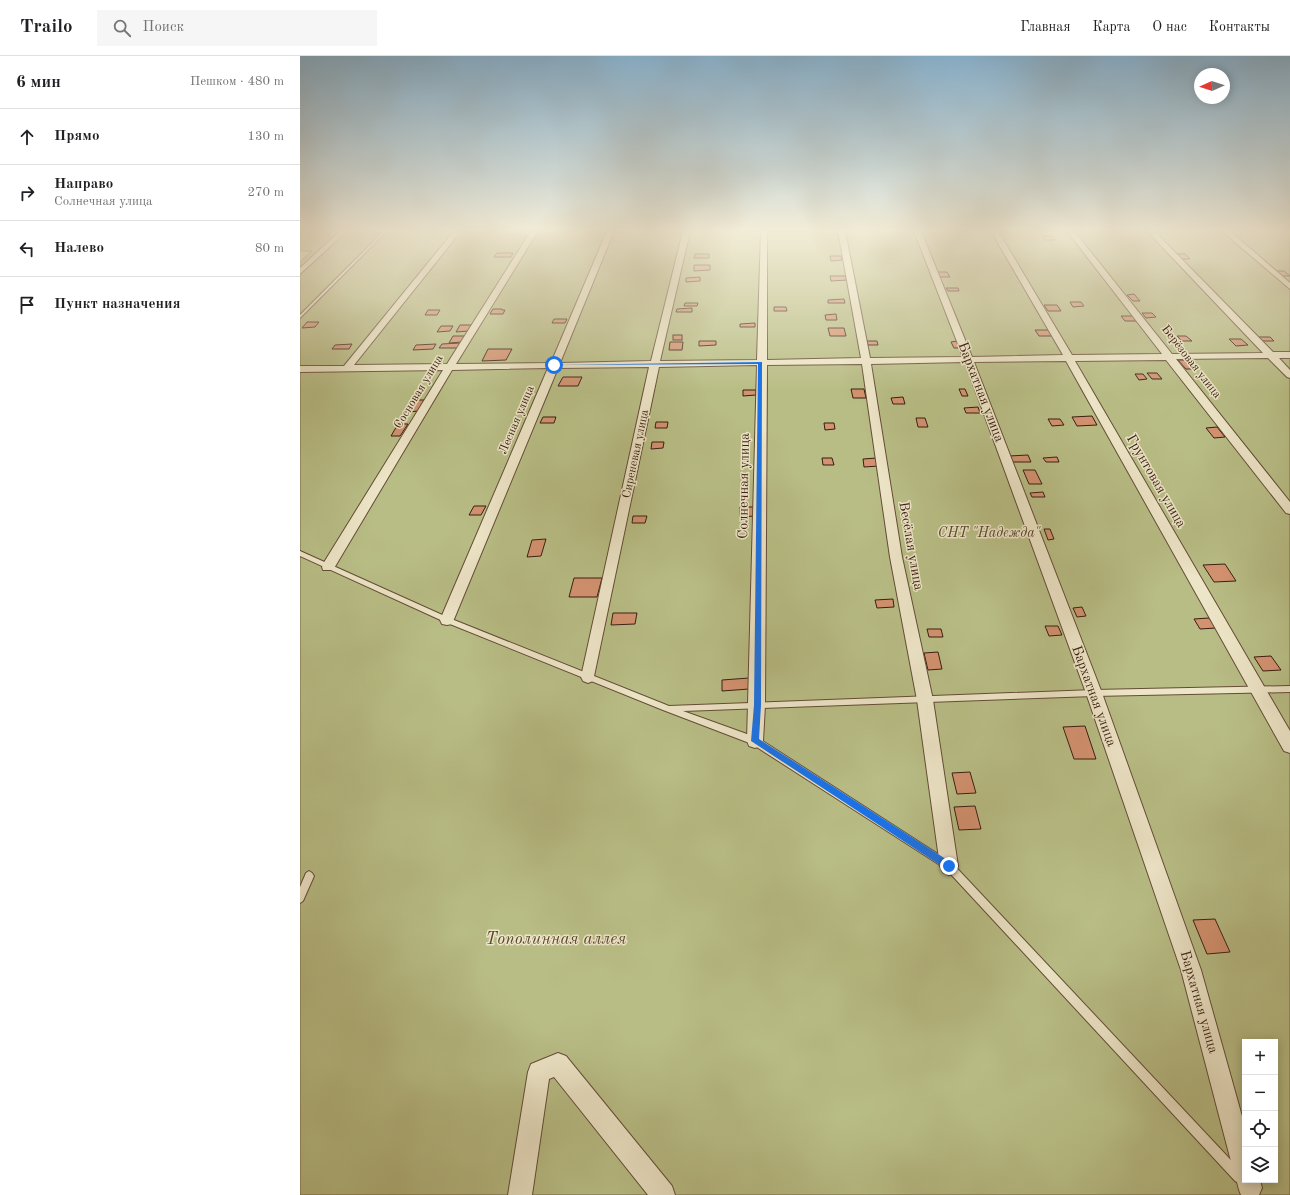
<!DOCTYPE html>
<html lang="ru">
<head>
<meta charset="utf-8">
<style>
	:root { --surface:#fff; --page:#f6f6f6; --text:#202124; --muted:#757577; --line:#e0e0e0 }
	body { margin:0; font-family:"Old Standard TT",serif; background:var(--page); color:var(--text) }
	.controls { position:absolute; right:12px; bottom:12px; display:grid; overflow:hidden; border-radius:0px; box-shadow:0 2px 10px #0003 }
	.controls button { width:36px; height:36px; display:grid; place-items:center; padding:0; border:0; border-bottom:1px solid var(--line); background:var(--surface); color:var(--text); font:20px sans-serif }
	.compass { position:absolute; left:894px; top:12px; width:36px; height:36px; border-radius:50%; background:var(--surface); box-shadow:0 2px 10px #0003; rotate:267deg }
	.stop { position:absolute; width:12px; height:12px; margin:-9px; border:3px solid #1a73e8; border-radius:50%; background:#fff }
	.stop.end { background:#1a73e8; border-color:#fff; box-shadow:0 1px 4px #0008 }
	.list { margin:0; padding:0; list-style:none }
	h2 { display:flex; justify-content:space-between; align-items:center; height:52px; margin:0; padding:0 16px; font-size:17px }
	h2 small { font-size:13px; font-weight:400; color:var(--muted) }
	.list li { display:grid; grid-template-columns:26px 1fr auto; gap:12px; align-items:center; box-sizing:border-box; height:56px; padding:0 16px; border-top:1px solid var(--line) }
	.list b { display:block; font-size:15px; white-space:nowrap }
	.list p { margin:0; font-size:13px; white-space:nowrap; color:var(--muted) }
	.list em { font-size:13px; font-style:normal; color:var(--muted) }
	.icon { flex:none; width:22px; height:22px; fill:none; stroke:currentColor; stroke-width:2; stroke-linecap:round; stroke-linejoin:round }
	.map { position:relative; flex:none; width:990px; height:1139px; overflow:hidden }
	header { display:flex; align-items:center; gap:24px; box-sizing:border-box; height:56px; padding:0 20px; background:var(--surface); border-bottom:1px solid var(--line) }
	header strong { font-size:19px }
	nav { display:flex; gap:22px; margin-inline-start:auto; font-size:14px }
	.search { width:280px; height:36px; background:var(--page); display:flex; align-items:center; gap:10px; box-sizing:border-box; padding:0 14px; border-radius:0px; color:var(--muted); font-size:15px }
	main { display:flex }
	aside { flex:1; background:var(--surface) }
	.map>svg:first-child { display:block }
	.green { fill:#b8bd85; stroke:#786d4b; fill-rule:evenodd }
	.building { fill:#d39270; stroke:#391d11 }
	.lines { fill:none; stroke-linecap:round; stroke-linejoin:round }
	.lane-casing { stroke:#644c37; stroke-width:2 }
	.street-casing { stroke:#644c37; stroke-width:2 }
	.lane { fill:#ede5c7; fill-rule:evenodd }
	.street { fill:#ede5c7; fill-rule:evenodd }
	.route { fill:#1a73e8 }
	.labels { text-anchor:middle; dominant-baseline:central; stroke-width:3; stroke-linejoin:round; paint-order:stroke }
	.far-street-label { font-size:12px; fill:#391d11; stroke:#ede5c7 }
	.street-label { font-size:14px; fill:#391d11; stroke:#ede5c7 }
	.park-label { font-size:14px; font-style:italic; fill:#59452e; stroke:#ede5c7 }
	.near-park-label { font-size:17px; font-style:italic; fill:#59452e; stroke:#ede5c7 }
</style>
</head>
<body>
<header>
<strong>Trailo</strong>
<div class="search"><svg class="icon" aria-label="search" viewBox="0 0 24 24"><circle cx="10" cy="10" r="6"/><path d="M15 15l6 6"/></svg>Поиск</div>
<nav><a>Главная</a><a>Карта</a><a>О нас</a><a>Контакты</a></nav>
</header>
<main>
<aside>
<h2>6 мин<small>Пешком · 480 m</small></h2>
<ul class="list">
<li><svg class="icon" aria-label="ahead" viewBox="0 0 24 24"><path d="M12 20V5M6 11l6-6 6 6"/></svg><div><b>Прямо</b></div><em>130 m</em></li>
<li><svg class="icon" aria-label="right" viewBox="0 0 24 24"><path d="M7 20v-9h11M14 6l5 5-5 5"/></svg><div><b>Направо</b><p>Солнечная улица</p></div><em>270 m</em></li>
<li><svg class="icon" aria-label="left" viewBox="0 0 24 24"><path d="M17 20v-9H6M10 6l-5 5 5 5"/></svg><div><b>Налево</b></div><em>80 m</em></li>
<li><svg class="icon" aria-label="arrive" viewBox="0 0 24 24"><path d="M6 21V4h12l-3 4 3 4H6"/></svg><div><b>Пункт назначения</b></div></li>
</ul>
</aside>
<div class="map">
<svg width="990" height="1139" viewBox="0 0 990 1139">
	<rect width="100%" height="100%" fill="#e4d7a9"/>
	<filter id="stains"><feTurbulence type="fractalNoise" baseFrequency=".005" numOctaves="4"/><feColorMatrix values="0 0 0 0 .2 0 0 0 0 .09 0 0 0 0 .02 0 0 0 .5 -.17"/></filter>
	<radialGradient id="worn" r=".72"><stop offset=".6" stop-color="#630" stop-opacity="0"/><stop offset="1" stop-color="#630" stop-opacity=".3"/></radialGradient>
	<path class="green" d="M0,175H990V1139H0V206L12,195H0ZM945,986H975V1124H945Z"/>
	<g class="building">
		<path d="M742,180H752L755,184H745Z"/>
		<path d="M197,197H213L211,201H194Z"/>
		<path d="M395,198H409V202H394Z"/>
		<path d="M873,198H885L890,203H878Z"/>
		<path d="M530,200H541L542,204L531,205Z"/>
		<path d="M394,209H410V214L394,215Z"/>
		<path d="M976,215H984L990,220H982Z"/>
		<path d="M638,216H647L650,221H640Z"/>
		<path d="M530,220H545L547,224L531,225Z"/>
		<path d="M400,221V225L386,226V222Z"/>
		<path d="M646,232H658L659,235H648Z"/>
		<path d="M834,238L840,245H833L827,239Z"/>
		<path d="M544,243L545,247H528V244Z"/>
		<path d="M770,246H781L784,250L773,251Z"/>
		<path d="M385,247H398L397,250H384Z"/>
		<path d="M744,249H757L761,255H748Z"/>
		<path d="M474,251H486L487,255H474Z"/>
		<path d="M392,252V256H376L377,253Z"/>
		<path d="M193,253H202V254H205L203,258H190Z"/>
		<path d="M128,254H140L137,259H125Z"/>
		<path d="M842,257H852L856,261L846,262Z"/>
		<path d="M536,258L537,264H526L525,259Z"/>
		<path d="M821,260H833L837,265H825Z"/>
		<path d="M254,263H267L265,267H252Z"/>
		<path d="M7,266H19L15,271L2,272Z"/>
		<path d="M455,267V271H440V268Z"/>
		<path d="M160,269H172L168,275L156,276Z"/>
		<path d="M141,270H153L150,275L137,276Z"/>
		<path d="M528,272H544L546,280H530Z"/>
		<path d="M735,274H748L752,280H739Z"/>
		<rect x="373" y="279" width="9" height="5"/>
		<path d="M153,280H165L162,286L149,287Z"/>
		<path d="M877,280H886L892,285H882Z"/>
		<path d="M956,281H970L974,285H960Z"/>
		<path d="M929,283H941L948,289L936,290Z"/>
		<path d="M399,285H416V289L399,290Z"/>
		<path d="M567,285H577L578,289H568Z"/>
		<path d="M657,285L660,292H654L651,286Z"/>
		<path d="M370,286H383L382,294H369Z"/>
		<path d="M161,287L158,292H139L142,288Z"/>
		<path d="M52,288L49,293H32L35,289Z"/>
		<path d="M136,288L133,293L113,294L116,289Z"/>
		<path d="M188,293H212L206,304L182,305Z"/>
		<path d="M878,304H890L898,313H886Z"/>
		<path d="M847,317H857L862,323H852Z"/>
		<path d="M835,318H843L847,323L839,324Z"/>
		<path d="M263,321H282L278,330H258Z"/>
		<path d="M551,333H564L566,342H553Z"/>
		<path d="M659,333H665L668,340H662Z"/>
		<path d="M443,334H456V339L443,340Z"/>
		<path d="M603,341L605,348H593L591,342Z"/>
		<path d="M116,344H125L118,355L109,356Z"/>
		<path d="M678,351L680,357H666L664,352Z"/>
		<path d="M792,360L797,369L777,370L772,361Z"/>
		<path d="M243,361H256L254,367H240Z"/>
		<path d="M616,362H625L628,371H618Z"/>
		<path d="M748,363H760L764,369L752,370Z"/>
		<path d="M356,366H368L367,372H355Z"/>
		<path d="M524,367H534L535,373L525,374Z"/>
		<path d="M98,368H108L100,380H91Z"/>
		<path d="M917,371L925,381L914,382L906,372Z"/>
		<path d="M352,386H364L363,392L351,393Z"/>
		<path d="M728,399L731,406H712L709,400Z"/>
		<path d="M757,401L759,406H746L743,402Z"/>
		<path d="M522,402H532L534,409H523Z"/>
		<path d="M577,402L579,410L564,411L563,403Z"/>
		<path d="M723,414H735L742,428H729Z"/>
		<path d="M743,436L745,441H732L730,437Z"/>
		<path d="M174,450H186L181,459H169Z"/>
		<path d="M440,451H454L455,460L440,461Z"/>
		<path d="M333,460H347L345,467H332Z"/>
		<path d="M744,473H750L754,483L748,484Z"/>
		<path d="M246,483L241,500L227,501L232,484Z"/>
		<path d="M925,508L936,525L914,526L903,509Z"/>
		<path d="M274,522H302L297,541H269Z"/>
		<path d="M593,543L594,551L577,552L575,544Z"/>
		<path d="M782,551L786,560L777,561L773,552Z"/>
		<path d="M313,557H337L335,568L311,569Z"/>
		<path d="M909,562L916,572L900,573L894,563Z"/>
		<path d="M745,570H758L762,579L749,580Z"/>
		<path d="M627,573H641L643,581H629Z"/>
		<path d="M638,596L642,613L628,614L624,597Z"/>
		<path d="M971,600L981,614L963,615L954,601Z"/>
		<path d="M449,622V633L422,635V624Z"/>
		<path d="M785,670L796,703H774L763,671Z"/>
		<path d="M670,716L676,737L657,738L652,717Z"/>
		<path d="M675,750L681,773L659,774L654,751Z"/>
		<path d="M915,863L930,896L907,898L893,864Z"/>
	</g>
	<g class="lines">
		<g class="lane-casing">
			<g id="lane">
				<path d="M84,175H87L0,262V259Z"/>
				<path d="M0,495L149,562L369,650L794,634L990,630V636L794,640L383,655L458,682L652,807L943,1117L945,1121L943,1125L939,1127L935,1125L646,813L452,688L363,654L145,566L0,500Z"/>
				<path d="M9,815L12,817L14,820L3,845L0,847V831L6,817Z"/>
			</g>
		</g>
		<g class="street-casing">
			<g id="street">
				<path d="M40,175H47L0,218V212Z"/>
				<path d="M154,175H161L54,309L147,308L231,175H238L156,308L251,307L307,175H314L260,307L351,305L383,175H390L360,305L457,304L461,175H467V304L561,302L538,175H545L570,302L663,301L614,175H621L672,301L763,299L691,175H698L772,299L862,298L767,175H774L872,298L963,297L847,175H854L973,296H990V302H979L990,314V322L987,321L968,302L876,303L990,446V458L986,457L866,304L775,305L990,675V697L984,695L766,305L674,306L802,637L901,914L945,1071V1124H960L962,1132L959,1139H941C937,1130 937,1122 933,1113L881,914L786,637L665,306L571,308L602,501L633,644L658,810L655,816L649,819L643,816L640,810L617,644L590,501L562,308L467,309L465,649L463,685L461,690L455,692L449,690L447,685L457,309L359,311L293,625L288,627L283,625L281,621L349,311L258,312L152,568L147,569L142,568L140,564L248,312L152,314L33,514H23L22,511L23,508L143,314L0,316V310H44Z"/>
				<path d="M922,175H930L990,227V233Z"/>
				<path d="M258,997L266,1000L372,1130L375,1139H348L254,1021L249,1023L232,1139H208L228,1016L231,1008Z"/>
			</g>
		</g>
		<use href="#lane" class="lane"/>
		<use href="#street" class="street"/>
	</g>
	<linearGradient id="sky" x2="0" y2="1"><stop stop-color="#89b5d3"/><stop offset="0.52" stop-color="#f3edd8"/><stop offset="1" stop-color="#f3edd8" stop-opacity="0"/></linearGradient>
	<rect width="990" height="335" fill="url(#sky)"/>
	<path class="route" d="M462,306L461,649L459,683L652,807L653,810L649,815L451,685L454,649L458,308L252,309Z"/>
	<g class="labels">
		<g class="far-street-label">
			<text transform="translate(891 306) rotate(52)">Берёзовая улица</text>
			<text transform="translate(119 336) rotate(-59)">Сосновая улица</text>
			<text transform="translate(217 364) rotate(-67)">Лесная улица</text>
			<text transform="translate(336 398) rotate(-78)">Сиреневая улица</text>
		</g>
		<g class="street-label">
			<text transform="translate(681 336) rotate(69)">Бархатная улица</text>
			<text transform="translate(856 425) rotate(60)">Грунтовая улица</text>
			<text transform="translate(444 430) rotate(-89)">Солнечная улица</text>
			<text transform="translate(611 490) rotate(80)">Весёлая улица</text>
			<text transform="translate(794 640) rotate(70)">Бархатная улица</text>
			<text transform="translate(899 946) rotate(74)">Бархатная улица</text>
		</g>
		<g class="park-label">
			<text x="689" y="477">СНТ "Надежда"</text>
		</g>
		<g class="near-park-label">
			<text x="256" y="883">Тополинная аллея</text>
		</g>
	</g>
	<rect width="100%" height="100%" filter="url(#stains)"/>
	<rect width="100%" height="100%" fill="url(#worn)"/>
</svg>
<div class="controls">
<button>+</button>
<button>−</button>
<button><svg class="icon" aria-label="locate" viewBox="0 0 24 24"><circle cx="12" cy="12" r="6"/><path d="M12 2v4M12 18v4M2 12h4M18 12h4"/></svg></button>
<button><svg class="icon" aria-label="layers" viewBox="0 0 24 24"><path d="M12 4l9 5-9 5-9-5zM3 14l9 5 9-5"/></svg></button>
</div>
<svg class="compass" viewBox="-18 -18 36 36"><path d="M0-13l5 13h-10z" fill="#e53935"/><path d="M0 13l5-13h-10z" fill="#757577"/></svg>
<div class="stop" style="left:254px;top:309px"></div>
<div class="stop end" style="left:649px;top:810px"></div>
</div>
</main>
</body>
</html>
